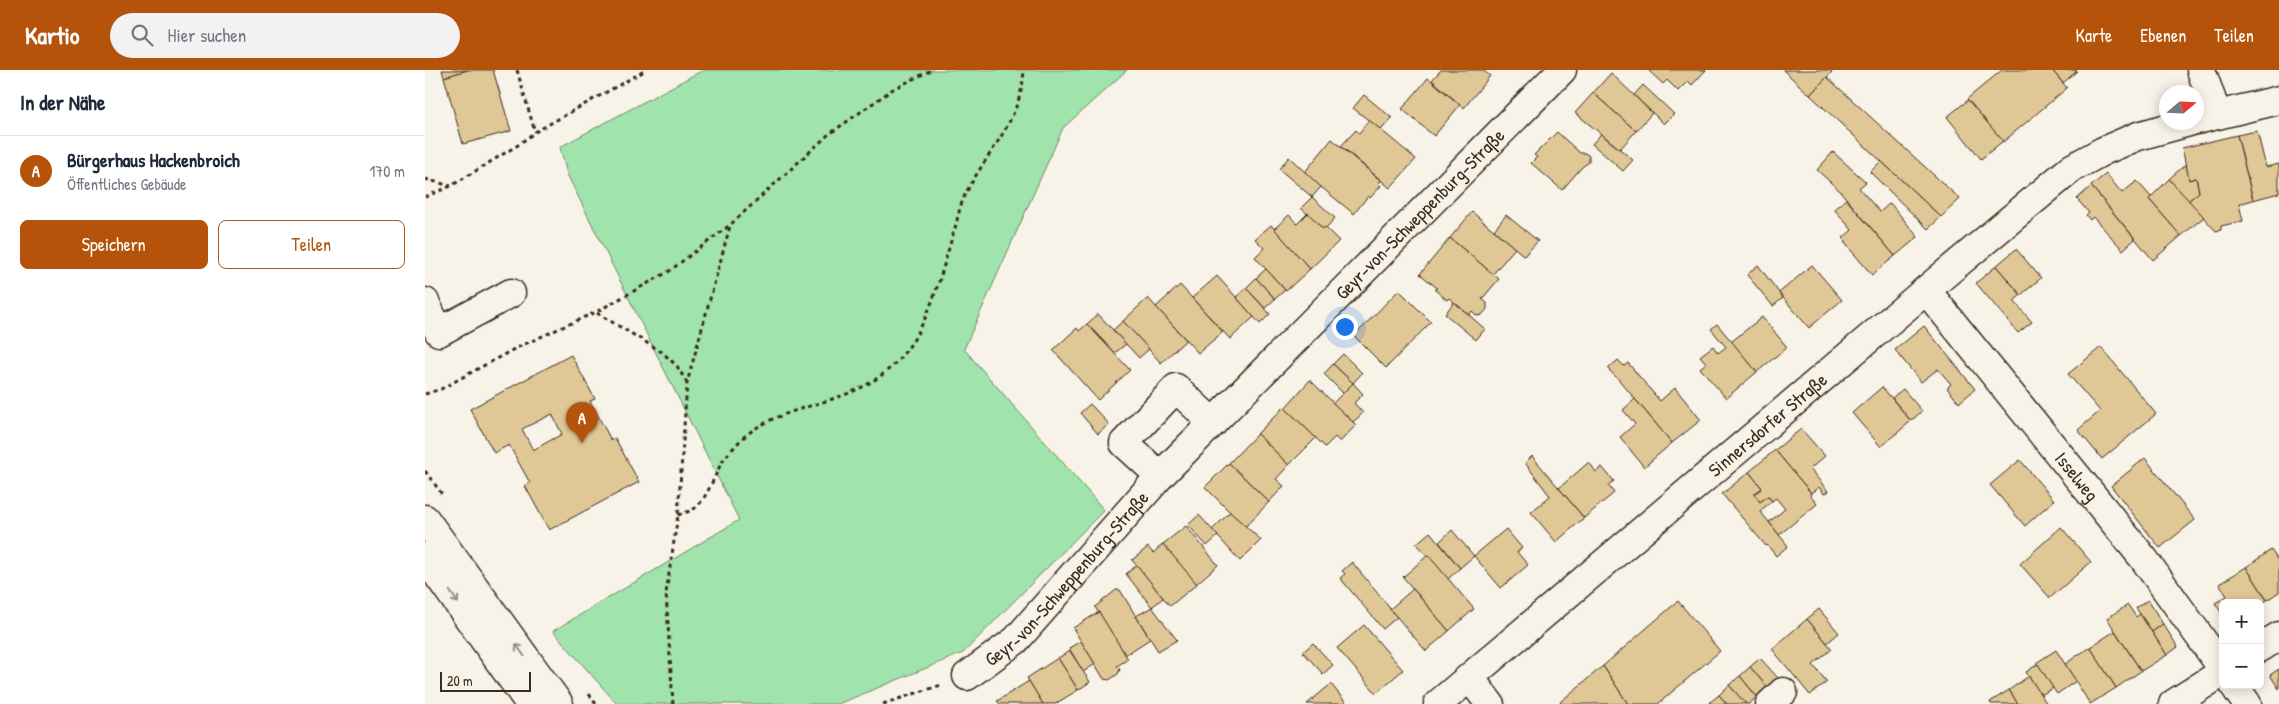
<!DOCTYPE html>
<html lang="de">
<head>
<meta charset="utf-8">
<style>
	:root { --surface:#fff; --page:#f2f2f3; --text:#1f2937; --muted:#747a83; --line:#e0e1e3; --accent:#b45309 }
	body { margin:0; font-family:"Patrick Hand",sans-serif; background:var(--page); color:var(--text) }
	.controls { position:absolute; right:15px; bottom:15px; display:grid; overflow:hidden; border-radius:8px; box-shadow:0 2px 12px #0003 }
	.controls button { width:45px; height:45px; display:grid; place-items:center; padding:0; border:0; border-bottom:1px solid var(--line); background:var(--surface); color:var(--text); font:25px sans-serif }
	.compass { position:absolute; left:1734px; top:15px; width:45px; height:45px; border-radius:50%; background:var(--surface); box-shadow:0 2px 12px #0003; rotate:71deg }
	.scale { position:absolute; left:15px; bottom:12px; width:91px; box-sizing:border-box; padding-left:5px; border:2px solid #3b2a1e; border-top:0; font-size:14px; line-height:18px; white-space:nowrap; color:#3b2a1e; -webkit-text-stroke:4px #f7f3e8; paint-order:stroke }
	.you { position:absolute; left:919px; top:256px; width:18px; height:18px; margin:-12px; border:4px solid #fff; border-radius:50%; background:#1a73e8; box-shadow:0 0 0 8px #1a73e833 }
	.badge { display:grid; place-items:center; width:32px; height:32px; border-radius:50%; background:var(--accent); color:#fff; font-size:16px; font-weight:700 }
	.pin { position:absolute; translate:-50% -41px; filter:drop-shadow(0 1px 2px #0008) }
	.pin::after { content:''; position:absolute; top:26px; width:18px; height:15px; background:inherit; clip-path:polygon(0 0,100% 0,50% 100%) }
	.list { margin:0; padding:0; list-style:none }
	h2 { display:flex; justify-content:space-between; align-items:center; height:65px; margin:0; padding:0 20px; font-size:21px }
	h2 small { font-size:16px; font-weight:400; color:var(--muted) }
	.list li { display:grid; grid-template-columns:32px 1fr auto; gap:15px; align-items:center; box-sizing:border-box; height:70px; padding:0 20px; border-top:1px solid var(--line) }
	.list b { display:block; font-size:19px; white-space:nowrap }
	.list p { margin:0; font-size:16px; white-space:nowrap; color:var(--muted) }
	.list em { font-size:16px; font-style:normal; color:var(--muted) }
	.actions { display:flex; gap:10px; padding:15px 20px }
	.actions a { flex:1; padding:11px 0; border:1px solid var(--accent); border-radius:8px; text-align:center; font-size:18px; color:var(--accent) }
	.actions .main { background:var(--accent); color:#fff }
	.icon { flex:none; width:28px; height:28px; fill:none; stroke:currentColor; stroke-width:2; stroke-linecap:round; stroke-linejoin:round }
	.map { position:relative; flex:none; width:1854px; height:634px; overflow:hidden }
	header { display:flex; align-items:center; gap:30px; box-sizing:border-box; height:70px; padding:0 25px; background:var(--accent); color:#fff }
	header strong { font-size:24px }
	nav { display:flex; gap:28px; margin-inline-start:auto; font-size:18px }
	.search { width:350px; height:45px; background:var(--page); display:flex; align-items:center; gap:12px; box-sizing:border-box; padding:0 18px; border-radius:28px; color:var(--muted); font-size:19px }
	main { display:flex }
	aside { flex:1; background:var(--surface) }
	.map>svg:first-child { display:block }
	.green { fill:#a1e3ac; stroke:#6e8665 }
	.building { fill:#e0c796; stroke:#3b2a1e; fill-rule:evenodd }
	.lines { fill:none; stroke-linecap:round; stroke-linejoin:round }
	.minor-casing { stroke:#3b2a1e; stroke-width:31 }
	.path { stroke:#3b2a1e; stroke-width:3; stroke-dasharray:4 4; stroke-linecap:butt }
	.minor { stroke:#f7f3e8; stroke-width:28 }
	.oneway { stroke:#998e83 }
	.labels { text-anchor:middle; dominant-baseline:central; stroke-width:4; stroke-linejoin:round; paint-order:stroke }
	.street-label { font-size:19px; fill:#3b2a1e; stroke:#f7f3e8 }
</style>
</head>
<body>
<header>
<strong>Kartio</strong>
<div class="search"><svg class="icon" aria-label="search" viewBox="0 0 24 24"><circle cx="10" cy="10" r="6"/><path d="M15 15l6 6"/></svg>Hier suchen</div>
<nav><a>Karte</a><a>Ebenen</a><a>Teilen</a></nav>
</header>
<main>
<aside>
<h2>In der Nähe<small></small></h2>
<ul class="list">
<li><span class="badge">A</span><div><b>Bürgerhaus Hackenbroich</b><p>Öffentliches Gebäude</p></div><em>170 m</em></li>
</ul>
<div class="actions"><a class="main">Speichern</a><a>Teilen</a></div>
</aside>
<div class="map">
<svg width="1854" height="634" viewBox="0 0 1854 634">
	<rect width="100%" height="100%" fill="#f7f3e8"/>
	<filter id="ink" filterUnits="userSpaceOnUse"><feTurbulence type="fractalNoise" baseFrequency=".02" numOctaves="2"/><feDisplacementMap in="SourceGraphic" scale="10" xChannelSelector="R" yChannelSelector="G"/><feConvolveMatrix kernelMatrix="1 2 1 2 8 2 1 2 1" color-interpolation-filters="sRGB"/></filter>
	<g filter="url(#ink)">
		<path class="green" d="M278,0H702L638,58L539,279L679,440L538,583L413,634H192L128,561L314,450L142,104L135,77Z"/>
		<g class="building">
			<path d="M17,0H43L19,7Z"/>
			<path d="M43,0H68L86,61L38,74L19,7Z"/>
			<path d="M1016,0H1058L1065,6L1039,38L1007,10Z"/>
			<path d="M1223,0H1281L1267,15L1263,11L1253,21L1242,10L1238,14Z"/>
			<path d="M1358,0H1404L1407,2L1385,25Z"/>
			<path d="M1577,0H1627L1642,18L1578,72L1542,29Z"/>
			<path d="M1627,0H1651L1652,1L1638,13Z"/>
			<path d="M1186,3L1227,43L1211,61L1168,23Z"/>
			<path d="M1402,7L1535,129L1516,147L1385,25Z"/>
			<path d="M1003,8L1035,35L1009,66L977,39Z"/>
			<path d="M1218,15L1249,44L1239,54L1209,25Z"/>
			<path d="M1168,23L1211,61L1195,79L1150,43Z"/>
			<path d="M939,25L967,48L956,60L928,38Z"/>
			<path d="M1543,30L1578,71L1556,89L1522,47Z"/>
			<path d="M944,50L991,89L965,118L916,76L931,60L934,63Z"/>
			<path d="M1832,61L1841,97L1854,94V123L1828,130L1812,65Z"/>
			<path d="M1132,62L1155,83H1160L1164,86V92L1157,97L1137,120L1106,93L1112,87L1109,85Z"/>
			<path d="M1176,64L1208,90L1198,101L1167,74Z"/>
			<path d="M1812,65L1828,130L1814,134L1818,151L1796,156V160L1791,161L1763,131L1774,122L1771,108L1764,110L1757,78Z"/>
			<path d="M907,69L956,111L953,114L956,116L945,128L943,126L929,144L879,103Z"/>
			<path d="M1408,82L1441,112L1434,118L1455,142L1465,133L1493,167L1470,186L1414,120L1392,100Z"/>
			<path d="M864,87L896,117L887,127L854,99Z"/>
			<path d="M1456,91L1516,147L1503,159L1445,102Z"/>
			<path d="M1761,94L1764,110L1771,108L1774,122L1763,131L1744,109Z"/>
			<path d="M1681,104L1697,123L1712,111L1726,127L1724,129L1756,166L1728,190L1666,116Z"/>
			<path d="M1744,109L1779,147L1756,166L1724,129Z"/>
			<path d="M1666,116L1710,169L1698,180L1668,147L1665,150L1661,145L1664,143L1652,129Z"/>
			<path d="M887,127L910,148L901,158L898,159L876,138Z"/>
			<path d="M1421,129L1470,186L1447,205L1419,172L1421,171L1418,168L1427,160L1409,139Z"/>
			<path d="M1047,142L1090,178L1068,204L1025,168Z"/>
			<path d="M883,143L898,159L900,157L914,171L885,199L849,159L864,145L872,154Z"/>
			<path d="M1081,145L1113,171L1099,186L1069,160Z"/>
			<path d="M846,155L885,199L861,221L830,187L839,178L830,169Z"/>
			<path d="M1025,168L1074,209L1057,229L1062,233V239L1057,245L1052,246L1047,241L1044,245L1024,228L1022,230L1010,220L1012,218L995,204Z"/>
			<path d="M1591,179L1616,208L1596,225L1571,196Z"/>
			<path d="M1333,195L1358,228L1348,236L1322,205Z"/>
			<path d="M1387,195L1417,230L1384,258L1354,223Z"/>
			<path d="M1571,196L1596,225L1589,231L1607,252L1593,263L1551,213Z"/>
			<path d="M841,199L860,220L850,229L831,208Z"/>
			<path d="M792,206L829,247L805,269L767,228Z"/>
			<path d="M831,208L850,229L840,238L821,218Z"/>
			<path d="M755,215L798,262L773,283L731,237Z"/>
			<path d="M821,218L845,244L835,254L811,227Z"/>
			<path d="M974,220L1006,252L961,298L929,266Z"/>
			<path d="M723,228L761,270L736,293L698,251Z"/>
			<path d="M1029,232L1060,259L1051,270L1020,244Z"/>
			<path d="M673,244L701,274L690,283L662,254Z"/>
			<path d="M1337,247L1362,277L1332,302L1306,272Z"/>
			<path d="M698,251L724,279L714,288L688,260Z"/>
			<path d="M662,254L705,300L673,330L628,280L652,258L654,261Z"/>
			<path d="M1292,254L1332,302L1301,328L1275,298L1281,293L1275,286L1288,276L1293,283L1301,277L1286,259Z"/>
			<path d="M1499,256L1550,319L1534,333L1522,318L1526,314L1513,299L1496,312L1470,280Z"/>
			<path d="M1676,277L1731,344L1677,389L1653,360L1675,341L1643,304Z"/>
			<path d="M918,284L937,303L928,313L908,294Z"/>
			<path d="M146,285L170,329L165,331L186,370L190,368L214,412L124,460L100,416L105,413L84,375L69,383L45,339ZM127,344L137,364L108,380L97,359Z"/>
			<path d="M1193,290L1199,296L1203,293L1235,331L1250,318L1276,350L1247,373L1194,310L1183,299Z"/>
			<path d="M908,294L928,313L918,323L899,304Z"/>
			<path d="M885,310L931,355L915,372L910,367L900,377L860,338Z"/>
			<path d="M928,313L938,324L929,333L938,343L928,352L908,333Z"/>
			<path d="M1457,317L1486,351L1456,377L1427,343Z"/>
			<path d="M1478,319L1497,341L1486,351L1467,328Z"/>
			<path d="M1210,329L1247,373L1219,397L1195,367L1210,354L1198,340Z"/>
			<path d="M665,334L684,354L673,364L655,343Z"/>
			<path d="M859,337L891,368L864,395L832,364Z"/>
			<path d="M1376,359L1400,386L1385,399L1403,421L1399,424L1394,417L1386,423L1350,380Z"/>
			<path d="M832,364L864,395L851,409L859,416L844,432L804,393Z"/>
			<path d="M1350,380L1386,423L1385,425L1392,434L1354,465L1344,452L1360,439L1351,428L1347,431L1343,426L1335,432L1329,424L1337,418L1324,402Z"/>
			<path d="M1107,386L1159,448L1131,472L1106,442L1125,426L1100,393Z"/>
			<path d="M1720,388L1770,450L1735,478L1686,416Z"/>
			<path d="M1595,390L1629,430L1600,456L1565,415Z"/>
			<path d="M1164,392L1171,402L1177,397L1189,411L1183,415L1189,423L1159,448L1134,418Z"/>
			<path d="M804,393L844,432L820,457L780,417Z"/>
			<path d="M1324,402L1337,418L1329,424L1335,432L1343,426L1347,431L1335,441L1363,476L1351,486L1342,475L1341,476L1297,424Z"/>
			<path d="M805,442L836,470L815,491L787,460Z"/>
			<path d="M774,445L793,466L782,476L763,455Z"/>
			<path d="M761,456L793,495L771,514L738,474Z"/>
			<path d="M1636,457L1666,492L1625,528L1595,494Z"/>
			<path d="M1081,459L1097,478L1092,482L1103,495L1076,518L1049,486Z"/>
			<path d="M1027,460L1049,486L1035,498L1014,472Z"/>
			<path d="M1005,462L1035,498L1023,509L991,474Z"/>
			<path d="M738,474L772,514L745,536L707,490L723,477L728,483Z"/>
			<path d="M1846,480L1854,492V522L1842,530L1821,497Z"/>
			<path d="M1003,485L1049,539L1024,561L978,507Z"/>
			<path d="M927,492L972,547L958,559L915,508L920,504L917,501Z"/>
			<path d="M712,495L738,528L727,537L701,504Z"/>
			<path d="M1821,497L1842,530L1835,535V533H1798V545L1790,533L1802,526L1794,514Z"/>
			<path d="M988,519L1024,561L1001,581L965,539Z"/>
			<path d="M691,520H695L725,569L700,585L670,537Z"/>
			<path d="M1723,530L1738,554L1727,562L1711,538Z"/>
			<path d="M1253,531L1295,581L1233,634H1203L1178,596Z"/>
			<path d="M1703,535L1711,547L1715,544L1742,585L1716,601L1682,548Z"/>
			<path d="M727,537L752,570L733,581L711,546Z"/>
			<path d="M1394,539L1414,563L1402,573L1382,549Z"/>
			<path d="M674,542L703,589L692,596L695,599L693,604L684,610L679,609L648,558Z"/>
			<path d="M1382,549L1407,579L1388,595L1402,612L1385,625L1347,579Z"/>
			<path d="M1738,554L1753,577L1742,585L1727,562Z"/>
			<path d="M939,555L978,600L951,623L912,578Z"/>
			<path d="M1690,561L1716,601L1691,618L1665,577Z"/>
			<path d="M656,571L670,594L658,602L644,578Z"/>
			<path d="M888,573L908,595L898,604L878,582Z"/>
			<path d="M1665,577L1691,618L1665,634L1640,594Z"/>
			<path d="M1631,580L1651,611L1632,624L1611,593Z"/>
			<path d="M645,581L665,612L653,620L633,588Z"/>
			<path d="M633,588L653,620L630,634H618L602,608Z"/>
			<path d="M1335,588L1353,608L1343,618L1325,597Z"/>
			<path d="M1613,594L1628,618L1616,625L1601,602Z"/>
			<path d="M1178,596L1203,634H1136L1135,632Z"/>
			<path d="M1325,597L1343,618L1332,627L1315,606Z"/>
			<path d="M1854,599V619L1845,605Z"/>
			<path d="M1315,606L1332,627L1324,634H1321L1304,615Z"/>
			<path d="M1604,606L1616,625L1622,634H1593L1584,620Z"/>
			<path d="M604,611L618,634H575L572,631Z"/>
			<path d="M906,614L922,634H882Z"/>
			<path d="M1304,615L1321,634H1302L1294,625Z"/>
			<path d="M1584,620L1593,634H1566L1565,632Z"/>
			<path d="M1294,625L1302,634H1285L1284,633Z"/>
		</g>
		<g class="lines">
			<g class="minor-casing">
				<g id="minor">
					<path d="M1776,0L1792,45"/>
					<path d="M1772,50L1854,30"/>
					<path id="s1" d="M1501,220L1719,489L1798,599"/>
					<path d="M0,232L14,262L86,223"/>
					<path id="s2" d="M735,406L1137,0"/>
					<path d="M0,449L134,634"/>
					<path d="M0,487L105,634"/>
					<path d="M1835,578L1854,566"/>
					<path id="s3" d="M542,606L591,570L735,406L699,373L751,318L788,353"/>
					<path d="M1045,608L1065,634"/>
					<path d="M1809,615L1822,634"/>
					<path id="s4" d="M1013,634L1501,220L1647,98L1678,81L1713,66L1764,52"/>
					<path d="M1345,634L1358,622"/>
					<path d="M1748,634L1798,602"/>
				</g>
			</g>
			<g class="path">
				<path d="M92,0L110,62"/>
				<path d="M0,109L26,116"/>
				<path d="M0,127L26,116L93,75L110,62L221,0"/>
				<path d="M172,243L237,282L252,296L262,313"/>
				<path d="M0,324L16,319L91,278L171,242L243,202L305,155L403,65L468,19L507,0"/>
				<path d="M0,401L17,424"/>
				<path d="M253,445C258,443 263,442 267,440C282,432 290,402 299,389C305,382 313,372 320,366C358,335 411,336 451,309C502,275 513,212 530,158C533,147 535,135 540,125C562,81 596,52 599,0"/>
				<path d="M164,624L171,634"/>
				<path d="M248,634L241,523L253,445L262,313L305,156"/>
				<path d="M458,634L516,615"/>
			</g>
			<use href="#minor" class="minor"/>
		</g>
		<defs><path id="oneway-shaft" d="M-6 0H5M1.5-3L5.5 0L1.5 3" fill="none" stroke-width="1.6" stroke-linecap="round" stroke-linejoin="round" transform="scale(1.25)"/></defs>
		<g class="oneway">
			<use href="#oneway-shaft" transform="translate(29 527) rotate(55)"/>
			<use href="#oneway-shaft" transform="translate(95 580) rotate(-126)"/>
		</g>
	</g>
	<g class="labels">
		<g class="street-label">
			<text stroke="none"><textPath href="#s2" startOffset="369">Geyr-von-Schweppenburg-Straße</textPath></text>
			<text stroke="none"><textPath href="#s4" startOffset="432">Sinnersdorfer Straße</textPath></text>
			<text stroke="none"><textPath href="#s1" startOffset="240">Isselweg</textPath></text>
			<text stroke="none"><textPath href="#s3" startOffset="140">Geyr-von-Schweppenburg-Straße</textPath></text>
		</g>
	</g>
</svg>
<div class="controls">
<button>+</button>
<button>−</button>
</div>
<svg class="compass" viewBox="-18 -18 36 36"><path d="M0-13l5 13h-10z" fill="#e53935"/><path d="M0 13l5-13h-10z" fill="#747a83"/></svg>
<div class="scale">20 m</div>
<div class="you"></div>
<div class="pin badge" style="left:157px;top:373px">A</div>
</div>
</main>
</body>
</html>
